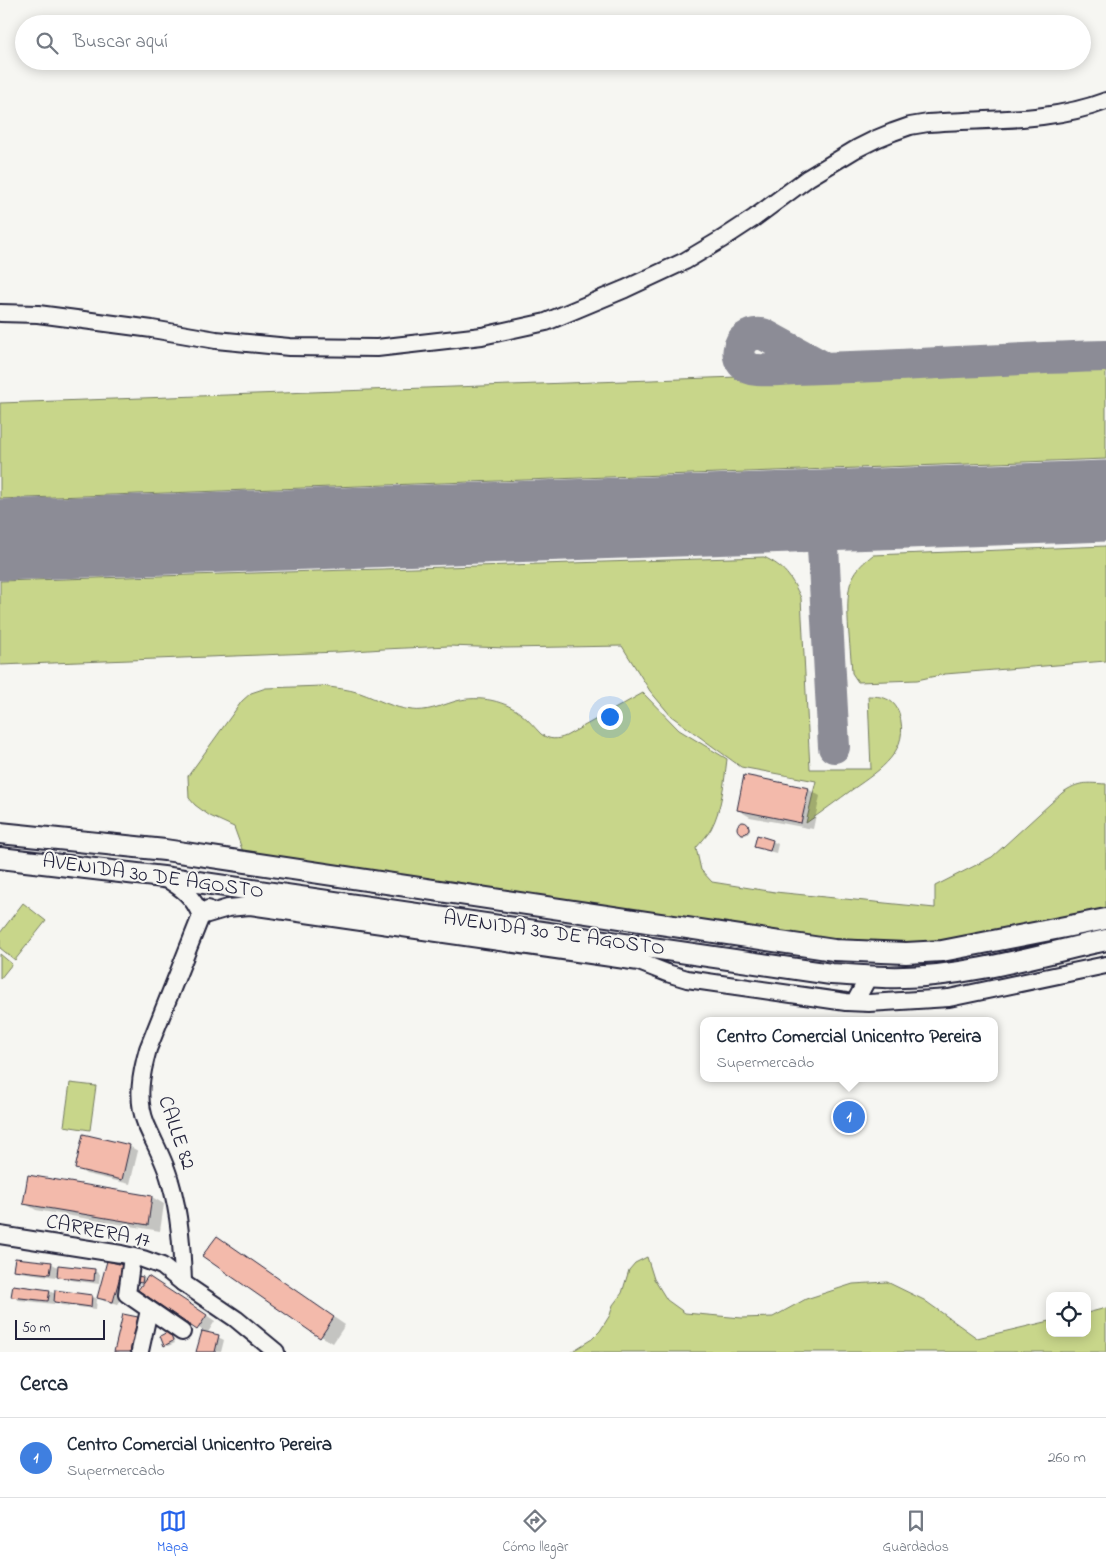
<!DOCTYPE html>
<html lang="es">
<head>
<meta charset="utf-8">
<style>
	:root { --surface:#fff; --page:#f2f2f3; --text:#1f2937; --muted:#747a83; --line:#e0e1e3; --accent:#2563eb }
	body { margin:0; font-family:"Indie Flower",sans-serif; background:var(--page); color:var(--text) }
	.controls { position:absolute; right:15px; bottom:15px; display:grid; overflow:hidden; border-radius:10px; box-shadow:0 2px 12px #0003 }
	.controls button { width:45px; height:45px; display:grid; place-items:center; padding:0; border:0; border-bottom:1px solid var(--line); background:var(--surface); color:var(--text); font:25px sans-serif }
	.scale { position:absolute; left:15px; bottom:12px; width:90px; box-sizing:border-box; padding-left:5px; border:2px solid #22223b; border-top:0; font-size:14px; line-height:18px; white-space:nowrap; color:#22223b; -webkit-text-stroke:4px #f6f6f2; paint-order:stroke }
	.you { position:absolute; left:609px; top:716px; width:18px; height:18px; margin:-12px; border:4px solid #fff; border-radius:50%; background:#1a73e8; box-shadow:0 0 0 8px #1a73e833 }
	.badge { display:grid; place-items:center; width:32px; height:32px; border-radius:50%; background:var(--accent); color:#fff; font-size:16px; font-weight:700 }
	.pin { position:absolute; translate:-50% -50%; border:2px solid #fff; box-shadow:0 1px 5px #0006 }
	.popup { position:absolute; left:700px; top:1017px; width:298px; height:65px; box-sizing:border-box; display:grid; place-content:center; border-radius:10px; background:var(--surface); filter:drop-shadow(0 1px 4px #0005); font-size:16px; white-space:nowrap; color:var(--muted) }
	.popup b { font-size:19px; color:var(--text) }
	.popup::after { content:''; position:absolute; left:50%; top:100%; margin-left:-10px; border:10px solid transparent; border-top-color:var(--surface) }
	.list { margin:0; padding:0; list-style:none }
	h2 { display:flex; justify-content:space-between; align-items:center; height:65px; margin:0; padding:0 20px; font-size:21px }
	h2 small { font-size:16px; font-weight:400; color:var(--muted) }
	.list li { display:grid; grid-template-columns:32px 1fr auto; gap:15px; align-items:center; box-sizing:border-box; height:80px; padding:0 20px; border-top:1px solid var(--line) }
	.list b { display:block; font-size:19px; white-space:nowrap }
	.list p { margin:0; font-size:16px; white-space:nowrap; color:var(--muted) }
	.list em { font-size:16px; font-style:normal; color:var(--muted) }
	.icon { flex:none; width:28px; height:28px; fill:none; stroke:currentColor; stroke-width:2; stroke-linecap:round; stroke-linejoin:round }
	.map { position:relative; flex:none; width:1106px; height:1352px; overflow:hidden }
	.search { position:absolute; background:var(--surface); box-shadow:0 2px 12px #0003; left:15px; right:15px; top:15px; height:55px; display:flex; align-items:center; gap:12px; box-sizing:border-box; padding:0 18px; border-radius:28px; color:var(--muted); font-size:19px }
	.sheet { height:145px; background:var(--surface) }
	nav { display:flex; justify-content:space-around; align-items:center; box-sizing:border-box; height:70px; border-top:1px solid var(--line); background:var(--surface); font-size:14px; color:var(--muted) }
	nav a { display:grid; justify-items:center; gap:2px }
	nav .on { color:var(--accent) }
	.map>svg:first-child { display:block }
	.green { fill:#c8d68a; stroke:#757c62 }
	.shadow { fill:#0003 }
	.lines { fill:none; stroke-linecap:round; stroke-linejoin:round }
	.taxiway { stroke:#8c8c96; stroke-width:32 }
	.runway { stroke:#8c8c96; stroke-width:81 }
	.building { fill:#f3baab; stroke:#22223b }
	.minor-casing { stroke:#22223b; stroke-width:20 }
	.major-casing { stroke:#22223b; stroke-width:24 }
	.minor { stroke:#f6f6f2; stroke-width:16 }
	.major { stroke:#f6f6f2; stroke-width:20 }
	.labels { text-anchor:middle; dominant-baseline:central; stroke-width:4; stroke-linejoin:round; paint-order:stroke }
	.street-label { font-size:21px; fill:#22223b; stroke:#f6f6f2 }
</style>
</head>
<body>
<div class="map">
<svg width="1106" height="1352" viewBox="0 0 1106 1352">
	<rect width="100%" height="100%" fill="#f6f6f2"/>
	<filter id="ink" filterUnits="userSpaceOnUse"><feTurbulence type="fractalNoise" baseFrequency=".02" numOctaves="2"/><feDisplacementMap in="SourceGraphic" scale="10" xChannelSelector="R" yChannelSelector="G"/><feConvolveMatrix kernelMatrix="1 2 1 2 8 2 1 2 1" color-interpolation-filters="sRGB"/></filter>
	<g filter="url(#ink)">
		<g class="green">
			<path d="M1106,364V459L0,499V403Z"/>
			<path d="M1106,546V661L945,674L917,680L858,682L852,673C851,649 843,599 852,579C857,568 864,562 873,555Z"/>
			<path d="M764,557C785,567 791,577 801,598L810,769H871L868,696C881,696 894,698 899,713C911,751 880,770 853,789C838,800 822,812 806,823L816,781L741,767L671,716L650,691L622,646L506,648L449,646L384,649L338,652L0,665V581Z"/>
			<path d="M322,686C335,688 348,689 360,693C377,699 393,708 412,710C426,712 440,706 453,702C474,695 502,699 520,713C528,719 534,727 541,734C549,740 557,740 566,736L643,693L679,730L727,759C724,783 722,808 711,829C707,836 701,842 696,848L701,870L712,882L775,892L935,908V886L992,857L1062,793C1079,781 1086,783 1106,784V919L906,953L247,863L234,827L210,816L195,805L189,798L188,776L242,701L251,693L266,688Z"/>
			<path d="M23,903L46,921L15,960L0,948V933Z"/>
			<path d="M0,954L12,964L0,979Z"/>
			<path d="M70,1083L96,1086L90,1130L64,1126Z"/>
			<path d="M647,1257L654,1279L667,1300L685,1313L742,1318L773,1317L806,1299L853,1284L887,1282L924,1300L977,1338L1050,1321V1333H1087V1313L1106,1308V1352H571L592,1339L600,1331L610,1315L613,1305L622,1293L629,1270L635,1263Z"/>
		</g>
		<g class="shadow">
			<path d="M808,789L820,796L813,829L750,817L738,810Z"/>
			<circle cx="744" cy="829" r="6"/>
			<path d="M772,841L778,844L776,853L761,849L755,846Z"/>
			<path d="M129,1146L138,1151L130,1184L86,1174L77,1168Z"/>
			<path d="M29,1176L152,1197L164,1204L160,1231L36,1210L24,1203Z"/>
			<path d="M229,1245L345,1325L333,1343L321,1336Z"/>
			<path d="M51,1263L59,1268L94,1271L100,1274L99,1284L63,1279L56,1275V1277L20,1272L15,1269Z"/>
			<path d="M123,1266L128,1270L118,1305L104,1301L98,1297Z"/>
			<path d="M138,1277L157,1282L215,1321L207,1334L218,1337L224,1340L221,1352H199L203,1331L144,1284L137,1281Z"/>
			<path d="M49,1291L56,1294L92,1296L97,1299L96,1309L61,1305L54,1301V1304L18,1300L13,1296Z"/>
			<path d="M138,1318L146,1323L140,1352H115Z"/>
			<path d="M169,1333L171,1334L175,1343L168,1346L165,1345Z"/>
		</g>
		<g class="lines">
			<g class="taxiway">
				<path d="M825,368L763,334C733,330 730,369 757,370C770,371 783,370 795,369C823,368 851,367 879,366C954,362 1030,358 1106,356"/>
				<path d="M821,511L834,747"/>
			</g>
			<path class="runway" d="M0,540L1106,501"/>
		</g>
		<g class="building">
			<path d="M744,775L809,788L801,823L737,810Z"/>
			<circle cx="743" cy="828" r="6"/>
			<path d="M757,835L773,840L770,851L754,847Z"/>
			<path d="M83,1134L130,1145L122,1180L75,1169Z"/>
			<path d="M28,1175L152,1196L148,1225L23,1204Z"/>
			<path d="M217,1236L334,1317L320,1338L202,1256Z"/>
			<path d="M15,1258L52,1262L50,1274L13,1270Z"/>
			<path d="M107,1261L123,1265L113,1302L97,1298Z"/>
			<path d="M58,1265L95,1269L94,1281L57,1277Z"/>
			<path d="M137,1276L143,1277L142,1283L136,1282Z"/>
			<path d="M148,1276L207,1315L197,1330L138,1290Z"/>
			<path d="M13,1285L50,1290L48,1301L11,1297Z"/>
			<path d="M55,1290L92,1295L91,1307L54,1302Z"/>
			<path d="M123,1314L138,1317L130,1352H114Z"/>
			<path d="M169,1331L173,1341L164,1346L160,1336Z"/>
			<path d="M202,1331L219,1335L215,1352H196Z"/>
		</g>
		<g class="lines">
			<g class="minor-casing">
				<g id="minor">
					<path d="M0,313L38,314L152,329L216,340L289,347L377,348L482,336L546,322L625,289L685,261L722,239L754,218L808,178L856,149L876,139L893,132L910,126L928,123C989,118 1048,123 1106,101"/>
					<path d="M165,878C183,889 193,896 201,916"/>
					<path d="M201,916L228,908L250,906L639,962L667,973L687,979L846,1002L869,1003L949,998L1106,965"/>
					<path d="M855,1002L869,976"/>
					<path d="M0,1235L121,1254L143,1259L162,1266L183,1283L236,1319L276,1352"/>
					<path d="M132,1257L127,1294L182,1332"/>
					<path d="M183,1283C182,1249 180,1214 170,1181C165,1161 154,1143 146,1124C136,1099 141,1074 148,1049L201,916L208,909"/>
					<path d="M140,1351L149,1310"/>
				</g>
			</g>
			<g class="major-casing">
				<g id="major">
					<path d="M0,833L165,850L834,950L906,953L942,951L1106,919"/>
					<path d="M0,858L163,877L831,974C855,975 880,978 904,977C969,976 1042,954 1106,940"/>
				</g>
			</g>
			<use href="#minor" class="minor"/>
			<use href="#major" class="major"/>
		</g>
	</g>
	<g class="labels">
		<g class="street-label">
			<text transform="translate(153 877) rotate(8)">AVENIDA 30 DE AGOSTO</text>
			<text transform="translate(554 934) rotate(8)">AVENIDA 30 DE AGOSTO</text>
			<text transform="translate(176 1133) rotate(71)">CALLE 82</text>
			<text transform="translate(98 1232) rotate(11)">CARRERA 17</text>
		</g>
	</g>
</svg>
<div class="controls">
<button><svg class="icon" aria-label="locate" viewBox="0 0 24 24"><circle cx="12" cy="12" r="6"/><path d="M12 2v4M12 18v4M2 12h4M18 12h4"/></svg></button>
</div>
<div class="scale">50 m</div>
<div class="you"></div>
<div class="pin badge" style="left:849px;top:1117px;background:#3f7fe0">1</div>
<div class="popup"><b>Centro Comercial Unicentro Pereira</b>Supermercado</div>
<div class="search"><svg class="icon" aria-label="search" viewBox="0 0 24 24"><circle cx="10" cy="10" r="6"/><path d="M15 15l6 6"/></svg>Buscar aquí</div>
</div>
<section class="sheet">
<h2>Cerca<small></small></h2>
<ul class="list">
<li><span class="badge" style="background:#3f7fe0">1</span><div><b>Centro Comercial Unicentro Pereira</b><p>Supermercado</p></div><em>260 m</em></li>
</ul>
</section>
<nav>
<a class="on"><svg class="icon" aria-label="map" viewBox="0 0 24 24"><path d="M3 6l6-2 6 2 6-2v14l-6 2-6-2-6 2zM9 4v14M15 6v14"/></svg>Mapa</a>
<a><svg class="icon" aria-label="directions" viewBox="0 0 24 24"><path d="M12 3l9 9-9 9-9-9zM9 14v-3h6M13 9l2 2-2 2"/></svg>Cómo llegar</a>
<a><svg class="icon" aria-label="saved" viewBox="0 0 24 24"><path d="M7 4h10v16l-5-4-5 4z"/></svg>Guardados</a>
</nav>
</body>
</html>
